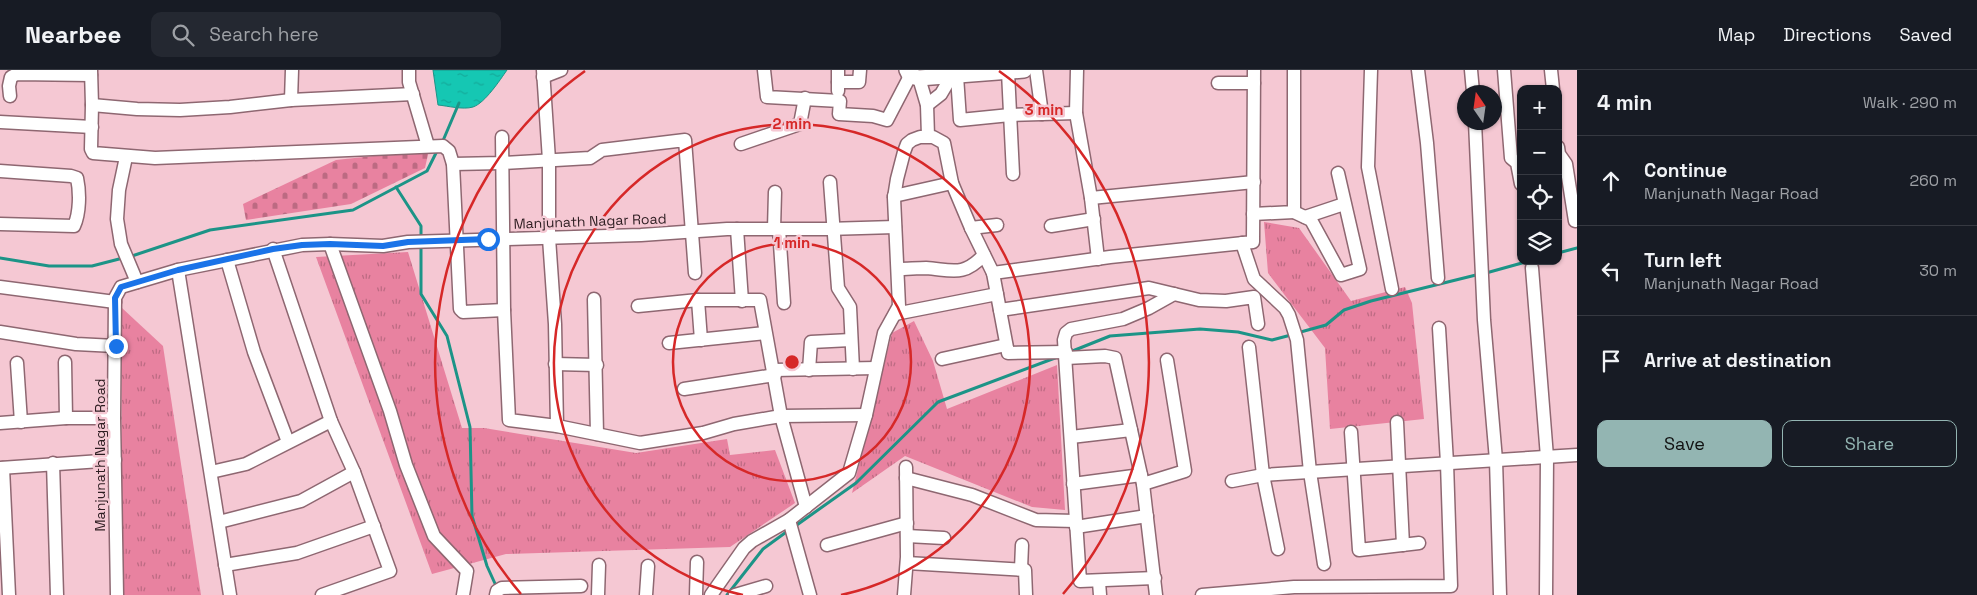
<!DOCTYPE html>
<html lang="en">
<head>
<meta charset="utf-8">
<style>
	:root { --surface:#171b24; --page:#242831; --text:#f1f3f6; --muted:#9ea1a6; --line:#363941; --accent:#93b5b2 }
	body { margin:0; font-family:"Space Grotesk",sans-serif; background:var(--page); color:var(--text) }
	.controls { position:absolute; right:15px; top:15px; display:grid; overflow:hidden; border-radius:10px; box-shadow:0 1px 4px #0004 }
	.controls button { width:45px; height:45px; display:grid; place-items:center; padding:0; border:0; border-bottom:1px solid var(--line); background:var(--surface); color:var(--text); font:25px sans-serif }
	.compass { position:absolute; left:1457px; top:15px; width:45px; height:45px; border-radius:50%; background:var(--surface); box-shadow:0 1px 4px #0004; rotate:347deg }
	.stop { position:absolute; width:15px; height:15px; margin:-11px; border:4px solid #1a73e8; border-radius:50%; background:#fff }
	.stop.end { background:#1a73e8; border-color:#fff; box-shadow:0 1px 5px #0008 }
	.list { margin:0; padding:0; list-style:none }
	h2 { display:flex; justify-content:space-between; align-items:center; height:65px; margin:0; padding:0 20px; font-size:21px }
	h2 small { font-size:16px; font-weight:400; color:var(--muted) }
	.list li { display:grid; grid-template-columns:32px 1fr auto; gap:15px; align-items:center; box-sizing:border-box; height:90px; padding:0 20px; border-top:1px solid var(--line) }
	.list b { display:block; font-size:19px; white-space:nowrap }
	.list p { margin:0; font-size:16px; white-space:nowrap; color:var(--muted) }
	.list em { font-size:16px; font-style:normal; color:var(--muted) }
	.actions { display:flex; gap:10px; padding:15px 20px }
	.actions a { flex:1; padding:11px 0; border:1px solid var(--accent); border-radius:10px; text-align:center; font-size:18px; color:var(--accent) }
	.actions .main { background:var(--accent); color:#111 }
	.icon { flex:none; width:28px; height:28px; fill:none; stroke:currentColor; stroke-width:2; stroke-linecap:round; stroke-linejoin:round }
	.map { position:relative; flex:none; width:1577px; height:525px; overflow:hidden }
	header { display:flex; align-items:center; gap:30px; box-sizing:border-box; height:70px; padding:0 25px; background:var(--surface); border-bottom:1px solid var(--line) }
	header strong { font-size:24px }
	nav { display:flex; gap:28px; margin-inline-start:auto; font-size:18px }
	.search { width:350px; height:45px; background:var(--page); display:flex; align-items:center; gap:12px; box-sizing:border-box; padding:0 18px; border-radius:10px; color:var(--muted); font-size:19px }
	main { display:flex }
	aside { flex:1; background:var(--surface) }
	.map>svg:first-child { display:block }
	.grass { fill:url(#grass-tufts) }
	.cemetery { fill:url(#cemetery-stones) }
	.water { fill:url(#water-ripples); stroke:#1c9487 }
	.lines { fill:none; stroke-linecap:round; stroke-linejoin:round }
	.stream { stroke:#1c9487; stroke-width:3 }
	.minor-casing { stroke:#8e6771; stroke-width:15 }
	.tertiary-casing { stroke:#8e6771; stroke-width:18 }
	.minor { stroke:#fff; stroke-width:12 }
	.tertiary { stroke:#fff; stroke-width:15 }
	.route { stroke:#1a73e8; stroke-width:6 }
	.ring { fill:none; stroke:#d62828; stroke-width:2.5 }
	.labels { text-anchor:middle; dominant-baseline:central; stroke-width:5; stroke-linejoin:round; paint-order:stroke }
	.street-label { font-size:14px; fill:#2d1d21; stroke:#f5c8d3 }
	.centre { fill:#d62828; stroke:#f5c8d3; stroke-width:2.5 }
	.ring-label { font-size:15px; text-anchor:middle; font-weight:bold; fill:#d62828; stroke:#f5c8d3; stroke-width:5; stroke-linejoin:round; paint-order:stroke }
</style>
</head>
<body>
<header>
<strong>Nearbee</strong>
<div class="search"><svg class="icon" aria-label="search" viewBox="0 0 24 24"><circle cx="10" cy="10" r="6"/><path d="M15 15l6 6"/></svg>Search here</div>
<nav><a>Map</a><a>Directions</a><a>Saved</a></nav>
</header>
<main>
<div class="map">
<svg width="1577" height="525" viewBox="0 0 1577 525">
	<defs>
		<pattern id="grass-tufts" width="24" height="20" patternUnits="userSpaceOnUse" patternTransform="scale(1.25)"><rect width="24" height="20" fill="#e882a0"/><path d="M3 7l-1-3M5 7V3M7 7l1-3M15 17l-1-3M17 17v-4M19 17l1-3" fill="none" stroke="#bc6a82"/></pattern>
		<pattern id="cemetery-stones" width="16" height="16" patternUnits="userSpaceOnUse" patternTransform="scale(1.25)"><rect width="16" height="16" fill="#e882a0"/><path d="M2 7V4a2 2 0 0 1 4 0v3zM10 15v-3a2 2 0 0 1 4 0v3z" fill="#bc6a82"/></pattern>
		<pattern id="water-ripples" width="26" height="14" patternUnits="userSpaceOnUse" patternTransform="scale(1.25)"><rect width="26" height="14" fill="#15c7b3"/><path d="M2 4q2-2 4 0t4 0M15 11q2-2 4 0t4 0" fill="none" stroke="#14aa9a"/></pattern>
	</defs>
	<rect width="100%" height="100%" fill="#f5c8d3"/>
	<g class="grass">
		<path d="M1264,152L1299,158L1351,231L1405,217L1412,233L1424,349L1330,359L1325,278L1268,203Z"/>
		<path d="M408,182L462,358H484L636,383L727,369L730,385L775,380L795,433L730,477L506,484L432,504L316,187Z"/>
		<path d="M122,238L163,276L201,525H121Z"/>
		<path d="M914,251L933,291L947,339L1057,295L1065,440L1032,437L905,386L852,423L892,263Z"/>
	</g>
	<path class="cemetery" d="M429,80L425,98L351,134L246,150L243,134L336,90Z"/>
	<path class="water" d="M433,0H507C500,10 485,33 473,37C463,40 448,36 438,35Z"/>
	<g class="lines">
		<g class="stream">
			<path d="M442,73L459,33"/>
			<path d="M396,117L421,156V169"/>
			<path d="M421,176V224L447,266L470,357L472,446L487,496L497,518"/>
			<path d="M1558,183L1577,178"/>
			<path d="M129,187L210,160L353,140L427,101L437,81"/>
			<path d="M0,188L49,196H92L123,188"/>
			<path d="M1486,203L1529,191"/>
			<path d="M1297,263L1326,255L1344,240L1371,231L1480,204"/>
			<path d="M1070,282L1110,266L1200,259L1238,262L1272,270L1291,265"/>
			<path d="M794,457L856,413L938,332L1055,288"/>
			<path d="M727,525L763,479L789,460"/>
		</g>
		<g class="minor-casing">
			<g id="minor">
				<path d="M91,0L92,35L91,79L93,83L155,88L443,76L449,81L453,94L460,239L463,242L504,240"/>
				<path d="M409,0V12L428,76"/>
				<path d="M543,0L549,90V168L555,254L557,356"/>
				<path d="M764,0L767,27L840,31L839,44L873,46L887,50L910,6"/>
				<path d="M1036,0L1042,44"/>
				<path d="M1077,0L1076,43L1091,128L1098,189"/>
				<path d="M1371,0L1368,97L1392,219"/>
				<path d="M1418,0L1427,73L1438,208"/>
				<path d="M1471,0L1473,22"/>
				<path d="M1504,0L1511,88L1517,93L1521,114"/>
				<path d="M1551,0L1553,19"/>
				<path d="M1008,2L1013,104"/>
				<path d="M957,6L960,50L1010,45L1076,43"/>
				<path d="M543,7L561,0"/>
				<path d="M919,8L927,35L928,66"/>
				<path d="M838,12H859L860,0"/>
				<path d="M1218,13H1254"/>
				<path d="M838,21V0"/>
				<path d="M10,26L9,16L11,7L17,4L91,5"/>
				<path d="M291,30L292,0"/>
				<path d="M92,35L137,39L180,40L230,37L291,30L413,24"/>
				<path d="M927,35L941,24L951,7"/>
				<path d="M0,52L92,57"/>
				<path d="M1475,52L1484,250L1496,390L1500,525"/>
				<path d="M502,67L504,240L509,350L557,356L640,373L703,363L734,354L781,346L866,345"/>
				<path d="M741,74L800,54L805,28"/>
				<path d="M1558,77L1559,84L1566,94L1575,151"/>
				<path d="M126,87L119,120L117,149L121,174L137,212"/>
				<path d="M453,94L502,93L590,88L602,80L685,70L695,203"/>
				<path d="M0,101L71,106L77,108C80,122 80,143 74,156L0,154"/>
				<path d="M830,112L838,218L850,237L853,299"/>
				<path d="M894,126L952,113"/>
				<path d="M1091,128L1254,112"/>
				<path d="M1294,142L1311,150L1341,205L1360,199L1338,103"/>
				<path d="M1253,144L1294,142V0"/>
				<path d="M1305,147L1344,134"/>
				<path d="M1051,156L1094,149"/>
				<path d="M971,158L997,155"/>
				<path d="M737,159L742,231"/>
				<path d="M774,159L775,122"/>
				<path d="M779,159L784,233"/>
				<path d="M1242,173L1254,209L1285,238L1289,245L1297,270L1310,402L1324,494"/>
				<path d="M330,174L390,341L406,395L434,466L467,501L463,525"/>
				<path d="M273,179L331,351L354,402L390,501L322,525"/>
				<path d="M227,190L254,282L288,372"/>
				<path d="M1532,198L1547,387L1546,525"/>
				<path d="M898,199C907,199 917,198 926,198C953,200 963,207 984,185"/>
				<path d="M178,200L230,525"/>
				<path d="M0,217L115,232"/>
				<path d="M594,229L597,364"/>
				<path d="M698,230L701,270"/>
				<path d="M638,236L698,230H760L781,346L806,437"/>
				<path d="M1000,240L1149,218L1199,230L1226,231L1254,227L1258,254"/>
				<path d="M895,244L997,224"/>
				<path d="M0,262L76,274L115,276"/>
				<path d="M669,273L765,263"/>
				<path d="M1249,277L1263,405L1278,479"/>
				<path d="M1066,282L1008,283L993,203L1110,187L1253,172L1254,0"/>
				<path d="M1066,288L1105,286L1115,288L1143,414L1156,525"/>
				<path d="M942,289L1006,275"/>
				<path d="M65,292L66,348"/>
				<path d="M17,293L21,352"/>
				<path d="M555,294L597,295"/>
				<path d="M774,300L876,298"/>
				<path d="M809,300L811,272L851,270"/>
				<path d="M684,319L775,305"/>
				<path d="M1397,352L1403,475"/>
				<path d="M0,353L66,348H114"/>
				<path d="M1351,362L1359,480L1419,473"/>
				<path d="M1071,367L1131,360"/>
				<path d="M53,393L57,525"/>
				<path d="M0,398L115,390"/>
				<path d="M3,398L9,525"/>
				<path d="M211,402L246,394L331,351"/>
				<path d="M906,408L972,425L1036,450L1075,451"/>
				<path d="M1232,411L1263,405L1577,385"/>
				<path d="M1073,414L1141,405"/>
				<path d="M1143,414L1185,401L1167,290"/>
				<path d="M789,450L810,525"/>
				<path d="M219,452L301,431L354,402"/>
				<path d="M1076,457L1147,446"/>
				<path d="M907,466L944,468"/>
				<path d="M827,475L907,453"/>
				<path d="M907,493L1025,500L1026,525"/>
				<path d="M225,495L297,483L374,456"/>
				<path d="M1021,499L1022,475"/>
				<path d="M1155,508L1080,511L1064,270L1066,263L1071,259L1123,249L1149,238L1174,224"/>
				<path d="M1099,512L1100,525"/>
				<path d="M117,525L114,348L115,228L121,217L178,200L302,175L330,174L383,176L408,172L641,165L727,159H827L895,157"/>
				<path d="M496,525L497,521L502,518L581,516"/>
				<path d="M598,525L599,495"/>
				<path d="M646,525L648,496"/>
				<path d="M696,525L697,492"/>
				<path d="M711,525L744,478L752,471L789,450L849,403L866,345L884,263L899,236L894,128L897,109L904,82L907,74L912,70L920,67H933L944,73L952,113L971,158L993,203"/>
				<path d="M735,525L766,516"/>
				<path d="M904,525L907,487L906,397"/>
				<path d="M1202,525L1294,517L1451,516L1447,393L1439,258"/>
			</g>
		</g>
		<g class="tertiary-casing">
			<path id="tertiary" d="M907,0L910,6L919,8L1024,0"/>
		</g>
		<use href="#minor" class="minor"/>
		<use href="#tertiary" class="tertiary"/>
	</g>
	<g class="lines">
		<path class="route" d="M116,276L115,228L121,217L178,200L273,179L302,175L330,174L383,176L408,172L488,169"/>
	</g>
	<g class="ring">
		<circle cx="792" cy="292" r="119"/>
		<path d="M743 525A238 238 0 1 1 841 525"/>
		<path d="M521 524A357 357 0 0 1 585 1M999 1A357 357 0 0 1 1063 524"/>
	</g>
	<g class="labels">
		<g class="street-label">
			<text transform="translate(590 151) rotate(-2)">Manjunath Nagar Road</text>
			<text transform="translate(100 385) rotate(-90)">Manjunath Nagar Road</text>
		</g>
	</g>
	<circle cx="792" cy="292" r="8" class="centre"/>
	<g class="ring-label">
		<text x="1044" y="45">3 min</text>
		<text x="792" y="59">2 min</text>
		<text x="792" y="178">1 min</text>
	</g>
</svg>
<div class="controls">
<button>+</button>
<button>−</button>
<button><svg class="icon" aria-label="locate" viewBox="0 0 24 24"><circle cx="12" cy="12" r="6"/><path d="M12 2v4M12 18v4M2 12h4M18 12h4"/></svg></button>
<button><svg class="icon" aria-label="layers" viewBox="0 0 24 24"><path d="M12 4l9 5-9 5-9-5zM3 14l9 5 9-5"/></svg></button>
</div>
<svg class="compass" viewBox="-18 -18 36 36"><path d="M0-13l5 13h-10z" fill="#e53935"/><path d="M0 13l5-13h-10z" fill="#9ea1a6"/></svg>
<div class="stop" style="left:488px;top:169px"></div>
<div class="stop end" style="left:116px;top:276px"></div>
</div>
<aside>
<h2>4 min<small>Walk · 290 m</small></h2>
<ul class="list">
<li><svg class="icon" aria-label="ahead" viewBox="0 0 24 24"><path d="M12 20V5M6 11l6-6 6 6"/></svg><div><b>Continue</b><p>Manjunath Nagar Road</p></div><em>260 m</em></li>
<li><svg class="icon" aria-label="left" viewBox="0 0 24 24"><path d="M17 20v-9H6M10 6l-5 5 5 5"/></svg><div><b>Turn left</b><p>Manjunath Nagar Road</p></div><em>30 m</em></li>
<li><svg class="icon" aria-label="arrive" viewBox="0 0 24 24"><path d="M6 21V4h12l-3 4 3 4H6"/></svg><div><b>Arrive at destination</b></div></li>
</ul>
<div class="actions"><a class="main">Save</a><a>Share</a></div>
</aside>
</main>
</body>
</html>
